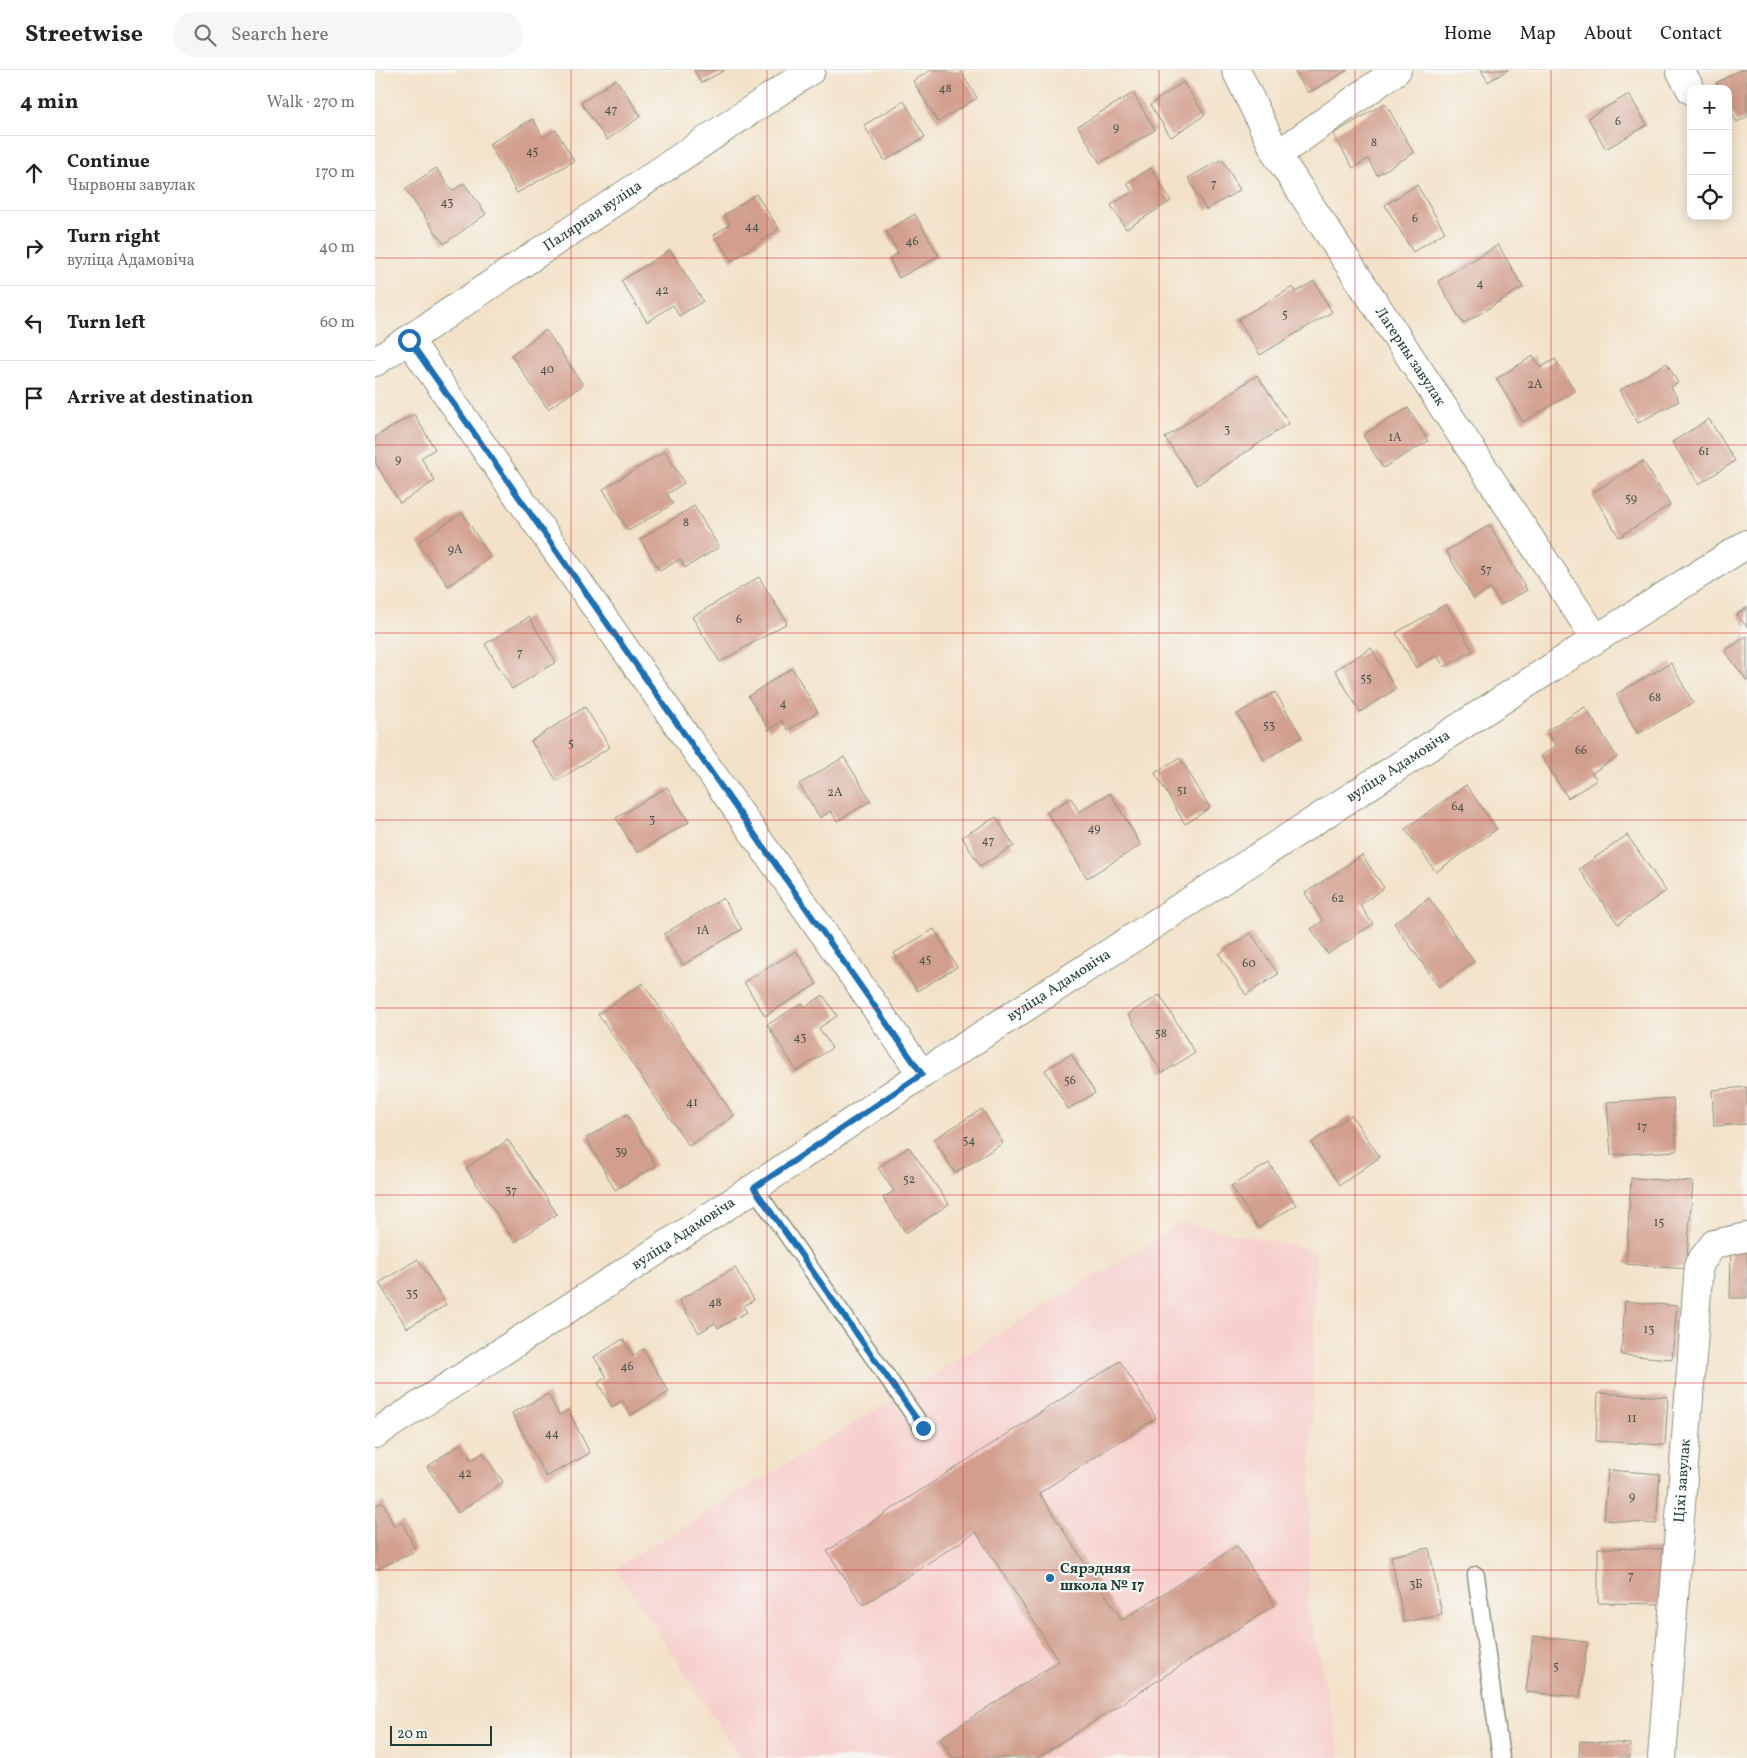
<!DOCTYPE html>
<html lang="en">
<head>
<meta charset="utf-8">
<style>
	:root { --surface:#fff; --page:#f6f6f6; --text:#202124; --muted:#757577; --line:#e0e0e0 }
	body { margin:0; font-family:Vollkorn,serif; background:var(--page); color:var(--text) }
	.controls { position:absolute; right:15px; top:15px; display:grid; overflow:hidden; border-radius:10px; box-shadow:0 2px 12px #0003 }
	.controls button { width:45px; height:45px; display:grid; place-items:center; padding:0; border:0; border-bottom:1px solid var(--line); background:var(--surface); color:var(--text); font:25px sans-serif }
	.scale { position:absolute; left:15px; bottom:12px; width:102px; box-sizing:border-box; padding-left:5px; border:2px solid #1f3d34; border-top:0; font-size:14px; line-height:18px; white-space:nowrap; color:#1f3d34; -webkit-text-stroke:4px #f6f6f2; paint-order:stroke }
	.stop { position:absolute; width:15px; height:15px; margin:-11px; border:4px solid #1f6fb2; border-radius:50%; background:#fff }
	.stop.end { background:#1f6fb2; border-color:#fff; box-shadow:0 1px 5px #0008 }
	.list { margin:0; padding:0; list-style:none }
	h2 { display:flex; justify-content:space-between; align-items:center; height:65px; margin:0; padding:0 20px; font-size:21px }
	h2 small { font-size:16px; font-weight:400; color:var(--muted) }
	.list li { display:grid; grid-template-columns:32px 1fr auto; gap:15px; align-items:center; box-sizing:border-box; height:75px; padding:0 20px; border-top:1px solid var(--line) }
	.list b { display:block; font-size:19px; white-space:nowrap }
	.list p { margin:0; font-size:16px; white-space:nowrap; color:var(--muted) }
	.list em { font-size:16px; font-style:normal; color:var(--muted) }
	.icon { flex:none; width:28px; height:28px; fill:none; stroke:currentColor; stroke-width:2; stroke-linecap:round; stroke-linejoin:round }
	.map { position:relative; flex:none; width:1372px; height:1688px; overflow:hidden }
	header { display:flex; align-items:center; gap:30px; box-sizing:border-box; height:70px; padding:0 25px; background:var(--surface); border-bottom:1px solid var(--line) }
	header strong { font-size:24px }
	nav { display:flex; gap:28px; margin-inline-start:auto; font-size:18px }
	.search { width:350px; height:45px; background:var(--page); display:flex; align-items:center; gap:12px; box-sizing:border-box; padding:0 18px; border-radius:28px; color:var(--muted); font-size:19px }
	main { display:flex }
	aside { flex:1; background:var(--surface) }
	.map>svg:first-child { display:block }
	.built { fill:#f7d0cd }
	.building { fill:#d29e8d }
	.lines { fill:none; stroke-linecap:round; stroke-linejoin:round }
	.lane-casing { stroke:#89907e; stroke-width:19 }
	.street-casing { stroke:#89907e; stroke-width:30 }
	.lane { stroke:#fff; stroke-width:16 }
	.street { stroke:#fff; stroke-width:28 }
	.route { stroke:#1f6fb2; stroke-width:6 }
	.grid { fill:none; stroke:#d62828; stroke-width:1; stroke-opacity:0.55 }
	.poi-dot { fill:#1f6fb2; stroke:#f6f6f2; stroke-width:2 }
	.labels { text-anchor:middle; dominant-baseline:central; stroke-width:4.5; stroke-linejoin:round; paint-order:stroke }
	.number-label { font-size:12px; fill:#4c554a }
	.street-label { font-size:15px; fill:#1f3d34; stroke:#f6f6f2 }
	.poi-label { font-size:15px; font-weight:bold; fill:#1f3d34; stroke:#f6f6f2; text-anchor:start }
</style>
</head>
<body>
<header>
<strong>Streetwise</strong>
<div class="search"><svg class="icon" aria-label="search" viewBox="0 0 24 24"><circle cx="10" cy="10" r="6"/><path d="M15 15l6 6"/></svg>Search here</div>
<nav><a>Home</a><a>Map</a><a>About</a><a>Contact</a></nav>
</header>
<main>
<aside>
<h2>4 min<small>Walk · 270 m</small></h2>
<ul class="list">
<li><svg class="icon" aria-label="ahead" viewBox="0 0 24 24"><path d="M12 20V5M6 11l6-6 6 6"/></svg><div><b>Continue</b><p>Чырвоны завулак</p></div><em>170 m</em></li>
<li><svg class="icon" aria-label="right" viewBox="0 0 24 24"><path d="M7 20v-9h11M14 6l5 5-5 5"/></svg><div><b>Turn right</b><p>вуліца Адамовіча</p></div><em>40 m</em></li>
<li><svg class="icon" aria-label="left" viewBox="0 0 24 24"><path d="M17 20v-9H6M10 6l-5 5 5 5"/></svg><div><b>Turn left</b></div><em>60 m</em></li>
<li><svg class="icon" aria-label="arrive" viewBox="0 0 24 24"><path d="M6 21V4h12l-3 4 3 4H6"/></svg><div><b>Arrive at destination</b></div></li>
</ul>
</aside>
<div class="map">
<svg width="1372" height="1688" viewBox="0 0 1372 1688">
	<rect width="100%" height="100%" fill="#f6f6f2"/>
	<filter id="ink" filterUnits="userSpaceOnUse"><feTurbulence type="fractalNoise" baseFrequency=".02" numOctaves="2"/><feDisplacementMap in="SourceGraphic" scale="10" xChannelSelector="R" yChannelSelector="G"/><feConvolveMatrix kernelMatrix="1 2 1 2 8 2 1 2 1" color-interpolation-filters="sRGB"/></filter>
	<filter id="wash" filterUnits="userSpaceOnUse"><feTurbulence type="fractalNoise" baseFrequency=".0096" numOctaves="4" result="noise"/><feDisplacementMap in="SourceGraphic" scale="20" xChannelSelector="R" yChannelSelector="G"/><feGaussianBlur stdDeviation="1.12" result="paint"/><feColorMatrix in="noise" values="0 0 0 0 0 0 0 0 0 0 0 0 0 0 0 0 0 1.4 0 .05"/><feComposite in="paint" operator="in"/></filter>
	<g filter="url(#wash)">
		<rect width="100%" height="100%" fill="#f3e2c9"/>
		<path class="built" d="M807,1153L941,1180L933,1535L966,1688H365L241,1498Z"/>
		<g id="blocks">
			<g class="building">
				<path d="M319,0H350L326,13Z"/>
				<path d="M556,0H585L602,28L563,52L538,11Z"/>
				<path d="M919,0H973L933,23Z"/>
				<path d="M1106,0H1133L1113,12Z"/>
				<path d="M1365,0H1372V47L1362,52L1353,36V19H1344L1341,13Z"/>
				<path d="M241,9L266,46L232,70L206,33Z"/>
				<path d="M808,12L830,45L796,67L775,35Z"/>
				<path d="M758,23L780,60L725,93L703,56Z"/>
				<path d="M1254,24L1272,55L1231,79L1213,48Z"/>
				<path d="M529,31L550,67L510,91L489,55Z"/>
				<path d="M1010,33L1039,83L1002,105L993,89L978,98L958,64Z"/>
				<path d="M158,49L168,67L181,60L199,91L142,123L114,74Z"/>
				<path d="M847,89L865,120L831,140L813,108Z"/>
				<path d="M61,98L77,121L89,113L111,144L69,174L30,119Z"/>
				<path d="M776,98L796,131L751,159L736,135L757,122L752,113Z"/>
				<path d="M1042,115L1070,162L1038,182L1010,135Z"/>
				<path d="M381,124L404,159L357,191L339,165L355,154L349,145Z"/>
				<path d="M540,144L564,186L524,208L514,189L523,183L511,161Z"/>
				<path d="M1123,175L1148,217L1088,254L1063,211Z"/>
				<path d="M295,180L328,231L304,246L298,235L272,252L246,211Z"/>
				<path d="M939,211L957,242L885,285L863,249L918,217L921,222Z"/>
				<path d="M171,260L208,315L173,339L136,285Z"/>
				<path d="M1158,286L1165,298L1180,289L1200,321L1148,352L1121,309Z"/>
				<path d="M1292,293L1303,313L1296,317L1304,331L1263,353L1245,320Z"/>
				<path d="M882,305L914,353L822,415L790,368Z"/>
				<path d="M1033,338L1053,371L1008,398L988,365Z"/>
				<path d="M39,344L60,379L46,388L60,411L25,433L0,392V367Z"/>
				<path d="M1334,349L1360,391L1324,414L1297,372Z"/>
				<path d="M290,381L309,413L292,424L298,434L253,461L228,419Z"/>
				<path d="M1268,391L1295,435L1244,467L1217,423Z"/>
				<path d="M319,436L344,477L310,498L305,489L285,501L265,469Z"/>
				<path d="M87,443L116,487L73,516L43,472Z"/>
				<path d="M1115,455L1152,520L1126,535L1116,519L1099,529L1071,481Z"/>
				<path d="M384,507L412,553L345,592L317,547Z"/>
				<path d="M1071,534L1098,581L1069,597L1062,585L1041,598L1021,563Z"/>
				<path d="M1372,537V557L1362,544Z"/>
				<path d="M154,547L181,592L137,619L110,574Z"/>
				<path d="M1372,566V611L1350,581Z"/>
				<path d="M996,578L1021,619L985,642L960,600Z"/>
				<path d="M1296,593L1318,633L1263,664L1241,624Z"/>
				<path d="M417,598L443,642L413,660L407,651L394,660L373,626Z"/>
				<path d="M900,622L927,667L889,690L862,644Z"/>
				<path d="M210,637L235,677L182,711L156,671Z"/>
				<path d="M1210,637L1242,687L1217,703L1222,710L1193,728L1166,686L1181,676L1171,661Z"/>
				<path d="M469,687L496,731L462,751L456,741L445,748L424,714Z"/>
				<path d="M805,688L835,738L810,754L780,703Z"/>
				<path d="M1091,715L1122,759L1061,802L1030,759Z"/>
				<path d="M292,717L314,752L262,783L241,748Z"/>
				<path d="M735,723L766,775L712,808L672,742L696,728L704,742Z"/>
				<path d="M621,747L639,776L605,796L587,767Z"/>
				<path d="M1252,765L1291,821L1243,854L1204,799Z"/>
				<path d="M987,785L1009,818L985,835L998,854L953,884L936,859L948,851L930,823Z"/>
				<path d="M348,828L367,859L308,895L289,864Z"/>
				<path d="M1054,828L1099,892L1064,917L1019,853Z"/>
				<path d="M559,859L582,897L542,921L519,883Z"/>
				<path d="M876,863L903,904L871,925L844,884Z"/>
				<path d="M421,881L442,914L390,946L369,912Z"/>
				<path d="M268,913L359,1046L314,1076L223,944Z"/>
				<path d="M448,925L462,946L444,958L457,978L422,1001L392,955L427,933L430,937Z"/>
				<path d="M785,925L820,983L787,1003L753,944Z"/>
				<path d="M696,984L720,1023L693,1039L670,1000Z"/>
				<path d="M1372,1017V1054L1339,1056L1337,1020Z"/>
				<path d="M1298,1028L1302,1081L1236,1085L1232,1032Z"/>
				<path d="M607,1039L628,1073L580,1103L559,1069Z"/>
				<path d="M252,1044L281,1096L240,1120L211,1068Z"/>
				<path d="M976,1045L1005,1087L965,1115L936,1073Z"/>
				<path d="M133,1070L182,1144L140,1172L91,1098Z"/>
				<path d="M534,1077L574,1134L531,1163L508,1128L519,1121L503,1098Z"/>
				<path d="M894,1093L921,1135L883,1158L856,1116Z"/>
				<path d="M1256,1108L1318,1112L1311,1199L1251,1194Z"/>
				<path d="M1356,1178H1372V1228H1355Z"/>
				<path d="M43,1189L71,1235L32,1258L4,1213Z"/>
				<path d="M360,1198L379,1230L368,1236L372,1242L343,1258L340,1253L324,1263L304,1230Z"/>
				<path d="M1250,1231L1302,1236L1297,1289L1246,1285Z"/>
				<path d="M248,1269L258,1286L268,1279L294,1322L256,1345L247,1331L237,1337L223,1313L232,1307L219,1287Z"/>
				<path d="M745,1291L781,1348L664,1423L747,1550L862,1476L900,1535L662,1688H578L565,1668L684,1591L601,1462L488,1535L452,1481Z"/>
				<path d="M1223,1323L1293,1327L1290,1375L1221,1371Z"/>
				<path d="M173,1324L184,1345L193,1340L215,1383L171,1407L137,1343Z"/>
				<path d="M85,1374L96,1390L108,1383L128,1412L83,1443L52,1397Z"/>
				<path d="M1233,1400L1285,1404L1281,1454L1229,1450Z"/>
				<path d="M8,1432L19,1456L27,1452L41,1481L0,1500V1436Z"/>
				<path d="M1054,1478L1067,1545L1029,1552L1016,1486Z"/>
				<path d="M1223,1478L1288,1479V1534L1223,1533Z"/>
				<path d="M1158,1566L1212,1572L1205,1627L1151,1622Z"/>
				<path d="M1205,1671L1256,1674L1255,1688H1204Z"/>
			</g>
		</g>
	</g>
	<g filter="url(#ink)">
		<use href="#blocks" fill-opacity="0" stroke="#89907e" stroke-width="1"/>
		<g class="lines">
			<g class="lane-casing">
				<g id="lane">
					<path d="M379,1118L548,1358"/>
					<path d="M1101,1505L1126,1688"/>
				</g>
			</g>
			<g class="street-casing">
				<g id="street">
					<path id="s1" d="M861,0L902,85L1221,569"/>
					<path d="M1305,0L1316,20"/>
					<path d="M902,85L1022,0"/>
					<path d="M34,270L547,1004"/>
					<path id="s2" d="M0,292L436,0"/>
					<path id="s3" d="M0,1364L379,1118L547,1004L1221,569L1372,474"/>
					<path id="s4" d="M1287,1688L1324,1194L1339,1174L1372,1167"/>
				</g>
			</g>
			<use href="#lane" class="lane"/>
			<use href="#street" class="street"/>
		</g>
	</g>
	<g class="lines" filter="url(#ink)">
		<path class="route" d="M34,270L547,1004L379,1118L548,1358"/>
	</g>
	<path class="grid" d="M196,0V1688M392,0V1688M588,0V1688M784,0V1688M980,0V1688M1176,0V1688M0,188H1372M0,375H1372M0,563H1372M0,750H1372M0,938H1372M0,1125H1372M0,1313H1372M0,1500H1372"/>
	<circle class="poi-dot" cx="675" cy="1508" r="5"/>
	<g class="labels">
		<g class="number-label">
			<text x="570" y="19">48</text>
			<text x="236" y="40">47</text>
			<text x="1243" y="52">6</text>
			<text x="741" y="58">9</text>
			<text x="999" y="73">8</text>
			<text x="157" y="82">45</text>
			<text x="839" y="114">7</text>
			<text x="72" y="133">43</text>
			<text x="1040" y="149">6</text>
			<text x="377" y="157">44</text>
			<text x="537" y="172">46</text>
			<text x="1105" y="214">4</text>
			<text x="287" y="221">42</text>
			<text x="910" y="245">5</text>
			<text x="172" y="300">40</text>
			<text x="1160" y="315">2А</text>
			<text x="852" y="360">3</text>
			<text x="1020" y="368">1А</text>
			<text x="1329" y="382">61</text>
			<text x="23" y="390">9</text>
			<text x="1256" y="429">59</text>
			<text x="311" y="453">8</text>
			<text x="80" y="480">9А</text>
			<text x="1111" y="500">57</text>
			<text x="364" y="550">6</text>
			<text x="145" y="583">7</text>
			<text x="991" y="609">55</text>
			<text x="1280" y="628">68</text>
			<text x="408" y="634">4</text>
			<text x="894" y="656">53</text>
			<text x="196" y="674">5</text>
			<text x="1206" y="681">66</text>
			<text x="807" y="721">51</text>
			<text x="460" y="723">2А</text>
			<text x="1083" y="737">64</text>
			<text x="277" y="750">3</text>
			<text x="719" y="759">49</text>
			<text x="613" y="771">47</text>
			<text x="963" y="829">62</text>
			<text x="328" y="861">1А</text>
			<text x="550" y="890">45</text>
			<text x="874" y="894">60</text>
			<text x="786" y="964">58</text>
			<text x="425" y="968">43</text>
			<text x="695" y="1011">56</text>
			<text x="317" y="1033">41</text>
			<text x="1267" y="1057">17</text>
			<text x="594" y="1071">54</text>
			<text x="246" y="1082">39</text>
			<text x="534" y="1110">52</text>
			<text x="136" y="1121">37</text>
			<text x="1284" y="1153">15</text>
			<text x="37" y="1224">35</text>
			<text x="340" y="1233">48</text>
			<text x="1274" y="1260">13</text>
			<text x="252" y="1297">46</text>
			<text x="1257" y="1349">11</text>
			<text x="177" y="1364">44</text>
			<text x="90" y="1404">42</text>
			<text x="1257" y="1427">9</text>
			<text x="1256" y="1506">7</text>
			<text x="1041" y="1515">3Б</text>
			<text x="1181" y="1597">5</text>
		</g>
		<g class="street-label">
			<text stroke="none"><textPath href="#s2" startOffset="262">Палярная вуліца</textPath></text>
			<text stroke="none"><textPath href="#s1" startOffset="336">Лагерны завулак</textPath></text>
			<text stroke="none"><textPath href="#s3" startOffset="1222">вуліца Адамовіча</textPath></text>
			<text stroke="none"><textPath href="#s3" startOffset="818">вуліца Адамовіча</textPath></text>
			<text stroke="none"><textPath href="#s3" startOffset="368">вуліца Адамовіча</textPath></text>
			<text stroke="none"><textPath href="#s4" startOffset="278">Ціхі завулак</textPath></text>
		</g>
		<g class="poi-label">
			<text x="685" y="1499">Сярэдняя<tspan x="685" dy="17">школа № 17</tspan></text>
		</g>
	</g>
</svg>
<div class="controls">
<button>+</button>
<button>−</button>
<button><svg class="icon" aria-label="locate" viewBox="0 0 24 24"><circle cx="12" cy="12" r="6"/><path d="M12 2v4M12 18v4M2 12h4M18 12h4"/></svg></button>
</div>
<div class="scale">20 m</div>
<div class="stop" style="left:34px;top:270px"></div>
<div class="stop end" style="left:548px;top:1358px"></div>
</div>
</main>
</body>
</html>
